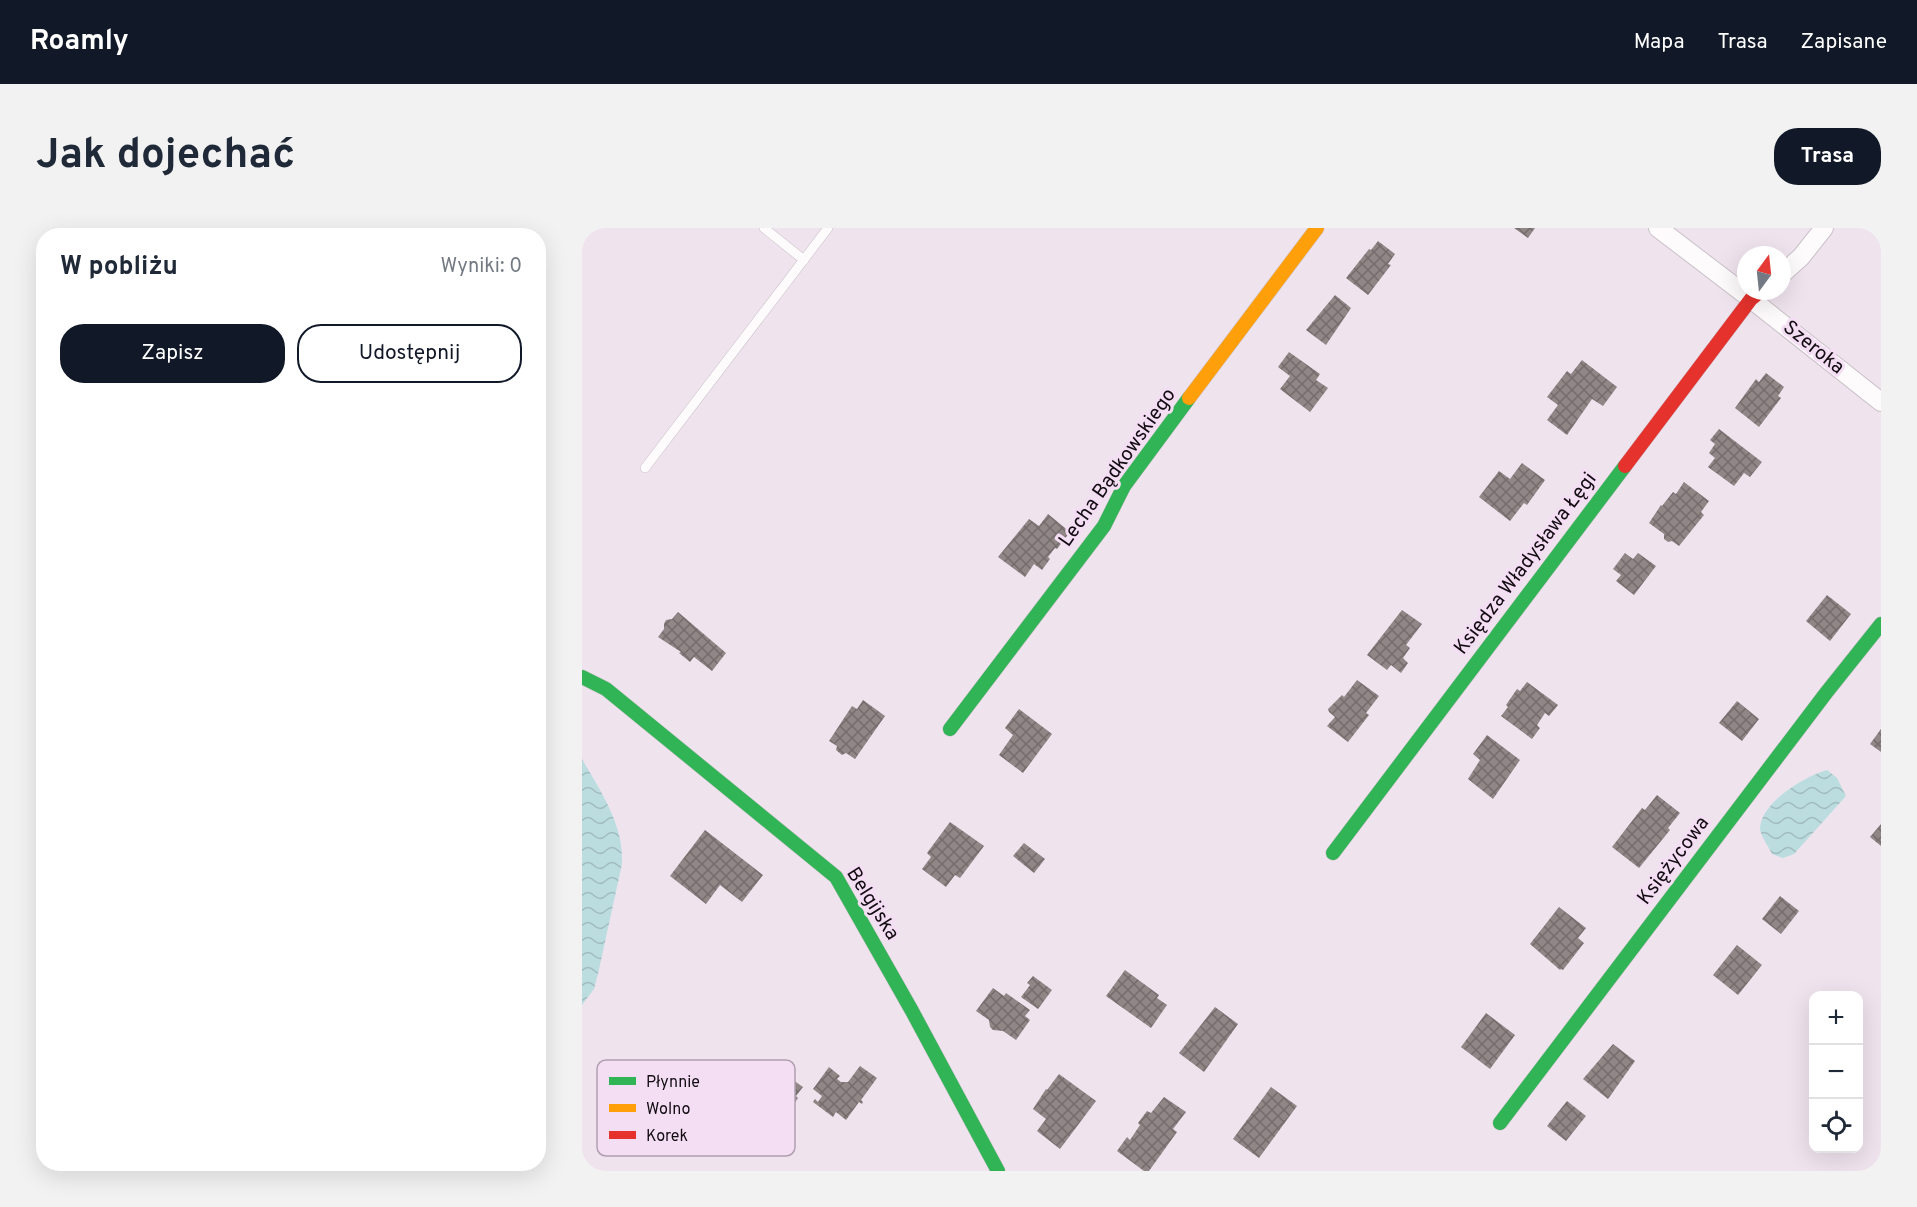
<!DOCTYPE html>
<html lang="pl">
<head>
<meta charset="utf-8">
<style>
	:root { --surface:#fff; --page:#f2f2f3; --text:#1f2937; --muted:#747a83; --line:#e0e1e3; --accent:#111827 }
	body { margin:0; font-family:Overpass,sans-serif; background:var(--page); color:var(--text) }
	.controls { position:absolute; right:18px; bottom:18px; display:grid; overflow:hidden; border-radius:12px; box-shadow:0 6px 24px #0002 }
	.controls button { width:54px; height:54px; display:grid; place-items:center; padding:0; border:0; border-bottom:2px solid var(--line); background:var(--surface); color:var(--text); font:30px sans-serif }
	.compass { position:absolute; left:1155px; top:18px; width:54px; height:54px; border-radius:50%; background:var(--surface); box-shadow:0 6px 24px #0002; rotate:15deg }
	.list { margin:0; padding:0; list-style:none }
	h2 { display:flex; justify-content:space-between; align-items:center; height:78px; margin:0; padding:0 24px; font-size:26px }
	h2 small { font-size:20px; font-weight:400; color:var(--muted) }
	.actions { display:flex; gap:12px; padding:18px 24px }
	.actions a { flex:1; padding:14px 0; border:2px solid var(--accent); border-radius:24px; text-align:center; font-size:21px; color:var(--accent) }
	.actions .main { background:var(--accent); color:#fff }
	.icon { flex:none; width:33px; height:33px; fill:none; stroke:currentColor; stroke-width:2; stroke-linecap:round; stroke-linejoin:round }
	.map { position:relative; flex:none; width:1299px; height:943px; overflow:hidden; border-radius:24px }
	header { display:flex; align-items:center; gap:36px; box-sizing:border-box; height:84px; padding:0 30px; background:var(--accent); color:#fff }
	header strong { font-size:28px }
	nav { display:flex; gap:33px; margin-inline-start:auto; font-size:21px }
	.intro { display:flex; align-items:center; justify-content:space-between; box-sizing:border-box; height:144px; padding:0 36px }
	h1 { margin:0; font-size:42px }
	.button { padding:15px 27px; border-radius:24px; background:var(--accent); color:#fff; font-size:21px; font-weight:700 }
	main { display:flex; gap:36px; padding:0 36px }
	aside { flex:1; background:var(--surface); border-radius:24px; box-shadow:0 6px 24px #0002 }
	.map>svg:first-child { display:block }
	.water { fill:url(#water-waves) }
	.building { fill:url(#building-cross-hatch) }
	.lines { fill:none; stroke-linecap:round; stroke-linejoin:round }
	.lane-casing { stroke:#c9c0c8; stroke-width:10 }
	.street-casing { stroke:#c9c0c8; stroke-width:20 }
	.fast-casing { stroke:#c9c0c8; stroke-width:15 }
	.slow-casing { stroke:#c9c0c8; stroke-width:15 }
	.jam-casing { stroke:#c9c0c8; stroke-width:15 }
	.lane { stroke:#fdfbfc; stroke-width:9 }
	.street { stroke:#fdfbfc; stroke-width:18 }
	.fast { stroke:#30b455; stroke-width:14 }
	.slow { stroke:#ff9f0a; stroke-width:14 }
	.jam { stroke:#e5322d; stroke-width:14 }
	.labels { text-anchor:middle; dominant-baseline:central; stroke-width:6; stroke-linejoin:round; paint-order:stroke }
	.street-label { font-size:20px; fill:#130d13; stroke:#f4def3 }
	.key { fill:#f4def3; stroke:#b09fb0; stroke-width:1.5 }
	.key-label { font-size:16px; fill:#130d13 }
</style>
</head>
<body>
<header>
<strong>Roamly</strong>
<nav><a>Mapa</a><a>Trasa</a><a>Zapisane</a></nav>
</header>
<div class="intro"><h1>Jak dojechać</h1><a class="button">Trasa</a></div>
<main>
<aside>
<h2>W pobliżu<small>Wyniki: 0</small></h2>
<ul class="list">
</ul>
<div class="actions"><a class="main">Zapisz</a><a>Udostępnij</a></div>
</aside>
<div class="map">
<svg width="1299" height="943" viewBox="0 0 1299 943">
	<defs>
		<pattern id="water-waves" width="16" height="10" patternUnits="userSpaceOnUse" patternTransform="scale(1.5)"><rect width="16" height="10" fill="#bcdde0"/><path d="M0 5q4-4 8 0t8 0" fill="none" stroke="#a1bcbf"/></pattern>
		<pattern id="building-cross-hatch" width="8" height="8" patternUnits="userSpaceOnUse" patternTransform="scale(1.5)"><rect width="8" height="8" fill="#908686"/><path d="M0 0l8 8M0 8l8-8" fill="none" stroke="#746c6c"/></pattern>
	</defs>
	<rect width="100%" height="100%" fill="#efe3ee"/>
	<g class="water">
		<path d="M0,531C19,564 42,597 40,636L16,746L12,761L0,777Z"/>
		<path d="M1245,542L1255,550L1264,568L1212,626L1201,630L1190,626C1187,619 1179,609 1178,601C1178,575 1223,548 1245,542Z"/>
	</g>
	<g class="building">
		<path d="M932,0H953L946,10Z"/>
		<path d="M796,13L813,26L806,36L809,37L786,67L764,50L787,21L789,22Z"/>
		<path d="M753,67L769,80L744,117L724,102Z"/>
		<path d="M707,124L738,146L734,152L746,160L728,184L698,161L708,148L696,139Z"/>
		<path d="M1000,132L1035,159L1021,178L1010,171L985,207L965,192L976,177L965,169L985,143L989,146Z"/>
		<path d="M1184,145L1202,159L1196,168L1199,170L1177,199L1153,180L1174,151L1177,154Z"/>
		<path d="M1137,201L1180,234L1168,249L1162,245L1152,258L1126,239L1133,230L1127,225L1133,216L1128,212Z"/>
		<path d="M940,235L963,252L945,277L942,275L928,293L897,269L917,243L928,251Z"/>
		<path d="M1102,254L1127,273L1119,284L1122,287L1097,318L1090,313L1086,314L1082,311V306L1067,295L1079,277L1080,278L1091,264L1094,266Z"/>
		<path d="M466,286L488,304L475,321L473,320L466,329L468,331L460,342L452,336L443,349L416,329L447,291L457,298Z"/>
		<path d="M1043,325L1051,331L1056,325L1074,338L1052,367L1034,353L1039,347L1031,341Z"/>
		<path d="M1245,367L1269,386L1248,413L1224,393Z"/>
		<path d="M820,382L840,396L824,417L828,420L821,430L826,435L819,445L809,437L805,442L785,427Z"/>
		<path d="M96,384L144,425L130,443L112,429L108,434L97,425L99,424L76,409L82,401V396L84,392L90,391Z"/>
		<path d="M775,452L797,468L784,485L787,487L766,514L745,498L753,489L747,484L746,481L760,467L762,469Z"/>
		<path d="M945,454L976,477L967,488L963,485L955,497L958,500L950,511L919,488L926,479L924,477L935,461L938,463Z"/>
		<path d="M281,472L303,488L273,531L264,525L260,527L254,522L255,518L247,513L270,478L275,481Z"/>
		<path d="M1155,473L1177,491L1160,513L1137,495Z"/>
		<path d="M437,481L470,506L441,545L417,527L431,507L423,500Z"/>
		<path d="M1299,501V524L1288,516Z"/>
		<path d="M905,507L938,532L911,571L886,551L898,532L891,526Z"/>
		<path d="M1075,567L1098,585L1086,600L1088,602L1057,640L1030,619L1060,580L1063,582Z"/>
		<path d="M368,594L402,618L378,650L373,647L364,659L340,641L349,629L345,625Z"/>
		<path d="M1299,596V618L1288,609Z"/>
		<path d="M123,602L181,647L160,674L138,657L124,676L88,648Z"/>
		<path d="M442,615L463,631L452,645L431,628Z"/>
		<path d="M1198,668L1217,683L1199,706L1180,691Z"/>
		<path d="M977,679L1004,700L996,710L1002,715L981,742L979,741L978,742L948,716Z"/>
		<path d="M1155,717L1180,737L1156,767L1131,747Z"/>
		<path d="M543,742L577,767L575,770L585,777L569,800L524,768Z"/>
		<path d="M451,748L470,762L456,781L439,769L448,757L445,755Z"/>
		<path d="M411,760L422,768L424,765L448,782L443,788L448,792L434,812L421,803L411,802L408,799L407,792L394,783Z"/>
		<path d="M633,779L656,796L622,844L597,825Z"/>
		<path d="M904,785L933,807L908,841L879,819Z"/>
		<path d="M1031,816L1053,833L1026,871L1001,851Z"/>
		<path d="M278,838L295,850L279,872L281,874L280,876L277,874L264,892L254,884L251,889L231,874L233,871L236,874L240,868L231,861L247,839L258,848L255,851L259,854H266Z"/>
		<path d="M477,846L514,873L478,921L455,903L464,891L451,881L464,861L465,862Z"/>
		<path d="M208,850L221,859L214,868L216,870L203,889L184,875L198,856L201,859Z"/>
		<path d="M689,859L715,878L677,930L651,911Z"/>
		<path d="M582,869L604,884L591,901L595,904L567,943H562L535,923L545,909L548,912L558,897L556,895L565,883L569,885Z"/>
		<path d="M985,873L1004,888L984,913L965,898Z"/>
	</g>
	<g class="lines">
		<g class="lane-casing">
			<g id="lane">
				<path d="M182,0L222,32"/>
				<path d="M63,240L246,0"/>
			</g>
		</g>
		<g class="street-casing">
			<g id="street">
				<path d="M1076,0L1169,71L1299,174"/>
				<path d="M1200,46L1219,29L1242,0"/>
			</g>
		</g>
		<g class="fast-casing">
			<g id="fast">
				<path d="M0,449L24,461L254,649L330,783L416,943"/>
				<path d="M368,501L522,298L542,258L607,170"/>
				<path d="M751,625L1043,238"/>
				<path d="M918,895L1244,465L1299,396"/>
			</g>
		</g>
		<g class="slow-casing">
			<path id="slow" d="M607,170L735,0"/>
		</g>
		<g class="jam-casing">
			<path id="jam" d="M1043,238L1169,71L1179,63"/>
		</g>
		<use href="#lane" class="lane"/>
		<use href="#street" class="street"/>
		<use href="#fast" class="fast"/>
		<use href="#slow" class="slow"/>
		<use href="#jam" class="jam"/>
	</g>
	<g class="labels">
		<g class="street-label">
			<text transform="translate(1231 120) rotate(39)">Szeroka</text>
			<text transform="translate(536 240) rotate(-55)">Lecha Bądkowskiego</text>
			<text transform="translate(944 336) rotate(-53)">Księdza Władysława Łęgi</text>
			<text transform="translate(1092 633) rotate(-53)">Księżycowa</text>
			<text transform="translate(290 676) rotate(58)">Belgijska</text>
		</g>
	</g>
	<rect x="15" y="832" width="198" height="96" rx="9" class="key"/>
	<rect x="27" y="849" width="27" height="8" fill="#30b455"/>
	<rect x="27" y="876" width="27" height="8" fill="#ff9f0a"/>
	<rect x="27" y="903" width="27" height="8" fill="#e5322d"/>
	<g class="key-label">
		<text x="64" y="859">Płynnie</text>
		<text x="64" y="886">Wolno</text>
		<text x="64" y="913">Korek</text>
	</g>
</svg>
<div class="controls">
<button>+</button>
<button>−</button>
<button><svg class="icon" aria-label="locate" viewBox="0 0 24 24"><circle cx="12" cy="12" r="6"/><path d="M12 2v4M12 18v4M2 12h4M18 12h4"/></svg></button>
</div>
<svg class="compass" viewBox="-18 -18 36 36"><path d="M0-13l5 13h-10z" fill="#e53935"/><path d="M0 13l5-13h-10z" fill="#747a83"/></svg>
</div>
</main>
</body>
</html>
